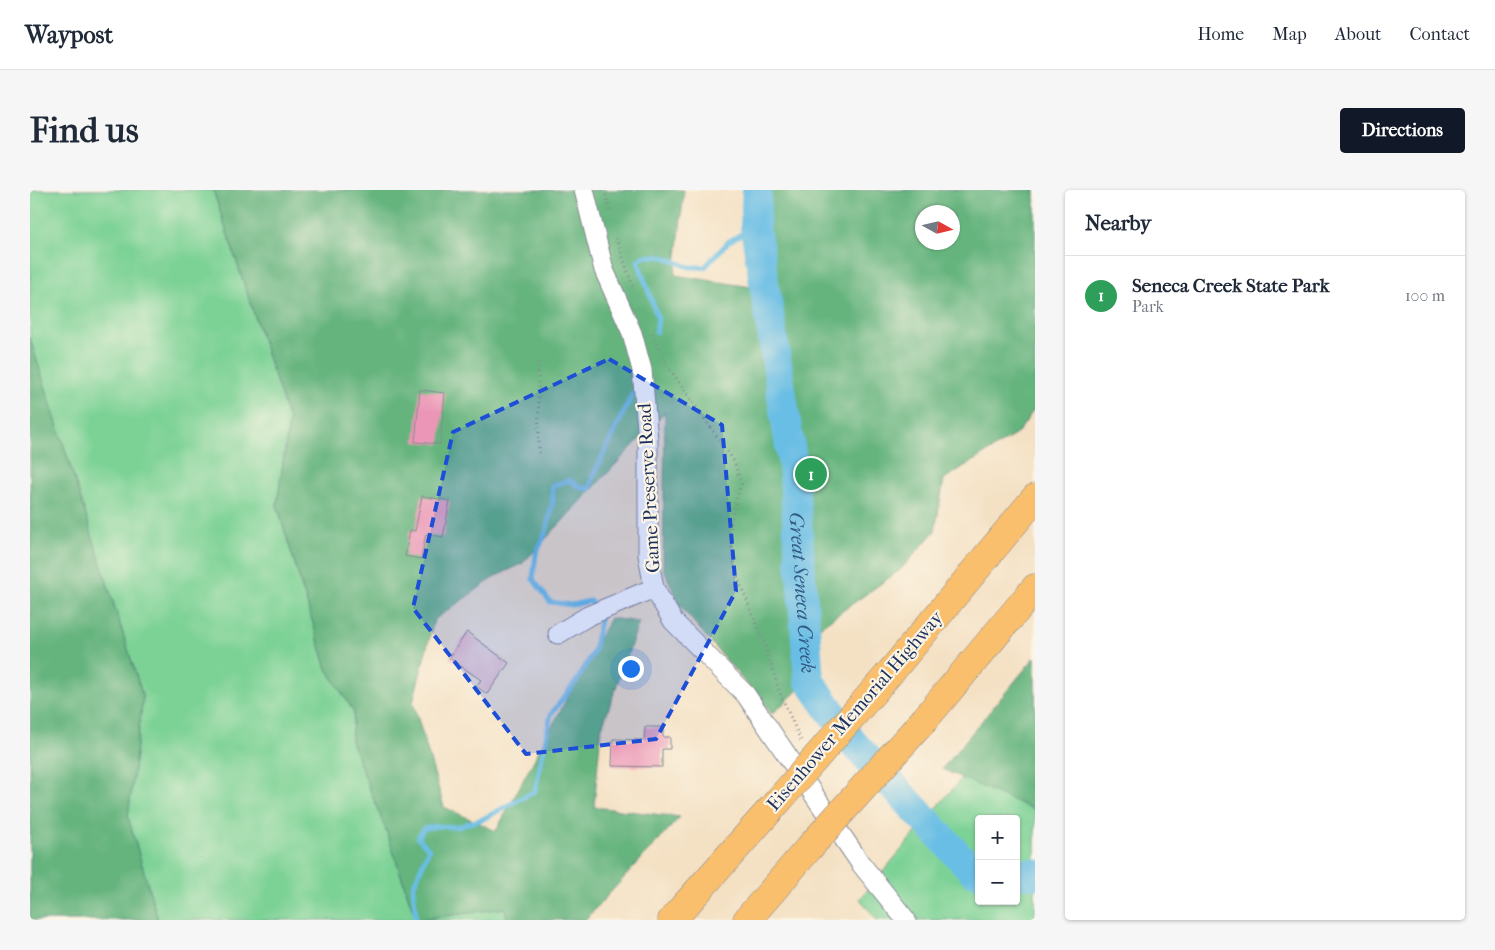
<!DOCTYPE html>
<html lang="en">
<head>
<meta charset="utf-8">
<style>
	:root { --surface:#fff; --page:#f6f6f7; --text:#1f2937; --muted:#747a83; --line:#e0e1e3; --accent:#111827 }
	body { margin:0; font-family:"IM FELL French Canon",serif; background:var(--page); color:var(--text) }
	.controls { position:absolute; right:15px; bottom:15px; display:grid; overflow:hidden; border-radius:5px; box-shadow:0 1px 4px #0004 }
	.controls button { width:45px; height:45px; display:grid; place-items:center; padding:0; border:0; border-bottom:1px solid var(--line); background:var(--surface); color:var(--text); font:25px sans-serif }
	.compass { position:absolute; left:885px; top:15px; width:45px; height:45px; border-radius:50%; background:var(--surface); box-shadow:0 1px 4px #0004; rotate:98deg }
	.you { position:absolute; left:600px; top:478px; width:18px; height:18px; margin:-12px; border:4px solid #fff; border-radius:50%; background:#1a73e8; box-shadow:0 0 0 8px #1a73e833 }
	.badge { display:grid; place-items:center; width:32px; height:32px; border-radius:50%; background:var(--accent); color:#fff; font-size:16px; font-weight:700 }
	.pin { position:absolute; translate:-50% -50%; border:2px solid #fff; box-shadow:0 1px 5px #0006 }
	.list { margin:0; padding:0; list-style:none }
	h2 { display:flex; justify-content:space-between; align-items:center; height:65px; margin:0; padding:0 20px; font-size:21px }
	h2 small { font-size:16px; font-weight:400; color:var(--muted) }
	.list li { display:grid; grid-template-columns:32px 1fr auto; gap:15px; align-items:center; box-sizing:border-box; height:80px; padding:0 20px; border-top:1px solid var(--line) }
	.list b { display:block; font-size:19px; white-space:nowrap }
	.list p { margin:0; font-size:16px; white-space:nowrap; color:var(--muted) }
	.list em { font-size:16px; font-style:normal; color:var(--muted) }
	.map { position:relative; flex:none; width:1005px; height:730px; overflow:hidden; border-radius:5px }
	header { display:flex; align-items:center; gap:30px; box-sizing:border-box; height:70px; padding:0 25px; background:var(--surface); border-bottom:1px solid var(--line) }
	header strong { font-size:24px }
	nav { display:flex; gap:28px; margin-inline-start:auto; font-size:18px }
	.intro { display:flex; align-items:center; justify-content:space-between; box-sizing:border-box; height:120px; padding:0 30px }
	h1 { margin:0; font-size:35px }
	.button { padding:12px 22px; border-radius:5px; background:var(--accent); color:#fff; font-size:18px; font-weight:700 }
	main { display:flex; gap:30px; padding:0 30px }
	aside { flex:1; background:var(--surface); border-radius:5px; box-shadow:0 1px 4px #0004 }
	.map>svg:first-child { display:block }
	.green { fill:#7cd295; stroke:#4c807a; fill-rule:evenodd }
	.forest { fill:#65b47e; stroke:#40726e; fill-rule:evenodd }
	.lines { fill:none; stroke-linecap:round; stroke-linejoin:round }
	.stream { stroke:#69bee5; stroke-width:5 }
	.river { stroke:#69bee5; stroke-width:30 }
	.building { fill:#eb96b6 }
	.minor-casing { stroke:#888891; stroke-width:21 }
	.highway-casing { stroke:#888891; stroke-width:29 }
	.path { stroke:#888891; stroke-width:3; stroke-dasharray:1 4; stroke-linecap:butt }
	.minor { stroke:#fff; stroke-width:19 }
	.highway { stroke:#f9bf6d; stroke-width:28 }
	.highway-bridge-casing { stroke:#888891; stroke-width:29; stroke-linecap:butt }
	.highway-bridge { stroke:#f9bf6d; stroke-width:28 }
	.marked { fill:#1d4ed8; fill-opacity:0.2; stroke:#1d4ed8; stroke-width:4; stroke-dasharray:10 6; stroke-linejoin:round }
	.labels { text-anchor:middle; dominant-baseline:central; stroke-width:4.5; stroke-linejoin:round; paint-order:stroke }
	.street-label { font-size:19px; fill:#1b2f5e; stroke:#fcf5e5 }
	.water-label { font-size:20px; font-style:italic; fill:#325a86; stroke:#fcf5e5 }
</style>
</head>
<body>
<header>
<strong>Waypost</strong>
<nav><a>Home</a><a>Map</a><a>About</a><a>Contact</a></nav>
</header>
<div class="intro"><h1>Find us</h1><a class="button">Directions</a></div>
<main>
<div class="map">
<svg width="1005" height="730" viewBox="0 0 1005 730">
	<rect width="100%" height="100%" fill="#fcf5e5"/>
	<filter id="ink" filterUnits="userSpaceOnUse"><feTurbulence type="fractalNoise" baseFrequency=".02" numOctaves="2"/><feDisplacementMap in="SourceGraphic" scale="10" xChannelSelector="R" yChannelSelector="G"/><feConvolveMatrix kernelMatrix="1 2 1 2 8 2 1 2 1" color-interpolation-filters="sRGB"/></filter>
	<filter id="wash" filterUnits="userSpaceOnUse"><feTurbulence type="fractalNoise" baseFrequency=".0096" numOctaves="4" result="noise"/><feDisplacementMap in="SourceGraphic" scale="20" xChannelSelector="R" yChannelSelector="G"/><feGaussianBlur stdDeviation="1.12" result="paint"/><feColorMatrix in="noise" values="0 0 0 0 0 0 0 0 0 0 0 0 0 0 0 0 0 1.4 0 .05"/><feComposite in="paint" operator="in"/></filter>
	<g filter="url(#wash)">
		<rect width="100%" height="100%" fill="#f4e1c4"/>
		<g class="green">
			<path d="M0,0H183L259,230L247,316L297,479L324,522L321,551L357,643L386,730L476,718L477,730H128L98,627L113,507L0,149Z"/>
			<path d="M1005,501V730H847L830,709ZM949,629H986V711H949Z"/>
		</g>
		<g class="forest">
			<path d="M183,0H654L645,85L734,99L725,36L727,0H1005V218L988,243L914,289L905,341L870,380L777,446L779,490L742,524L651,417L633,378L635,222L492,374L466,386L404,430L383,512L414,617L466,641L580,428L609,432L571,540L564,617L650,627L555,730H477L475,718L386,730L357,643L321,551L324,522L297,479L247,315L259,230ZM892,22H922V52H892Z"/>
			<path d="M0,148L113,507L98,627L128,730H0Z"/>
			<path d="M1005,467V620L912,579Z"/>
		</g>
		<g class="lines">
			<g class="stream">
				<path d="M626,142L628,129L608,71L614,66L634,67L659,77H675L698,52L725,36"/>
				<path d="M566,419L560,411L542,415L520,412L503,389L506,364L516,342L523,310L522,296L539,290L552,298L560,299L563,286L603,203"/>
				<path d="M386,730L383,697L399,659L388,648L393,639L406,636L427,637L453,629L505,601L521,524L548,489L564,461L571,426"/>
			</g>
			<g class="river">
				<path id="s1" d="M727,0L725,36L763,276L779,490L822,552L944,682H949"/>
				<path d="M986,683L1005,684"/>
			</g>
		</g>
		<g id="blocks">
			<g class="building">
				<path d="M390,200L415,203L410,254L385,252Z"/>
				<path d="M392,306L420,311L413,347L396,344L391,369L375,366L380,340L385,341Z"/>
				<path d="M437,442L479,473L457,504L446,496L451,490L419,468Z"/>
				<path d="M615,537H633V547H640V559H632V577L582,576L583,549L614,550Z"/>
			</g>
		</g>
	</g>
	<g filter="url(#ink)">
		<use href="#blocks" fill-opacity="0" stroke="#888891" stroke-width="1"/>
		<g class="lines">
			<g class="minor-casing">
				<g id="minor">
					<path d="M554,0L574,80L602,143L612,180L618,250V365L624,398L643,431L716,505L831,674L876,730"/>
					<path d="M528,444L558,426L624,398"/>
				</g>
			</g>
			<g class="highway-casing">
				<g id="highway">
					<path d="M864,478L1005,308"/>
					<path d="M895,529L1005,398"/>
					<path d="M642,730L749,610"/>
					<path d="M717,730L779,658"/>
				</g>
			</g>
			<g class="path">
				<path d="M575,0L580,23"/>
				<path d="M586,48L604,99"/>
				<path d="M622,144L639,178L704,271L711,294L703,321L700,343L706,383L734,453L750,503L772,553"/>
				<path d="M508,172L509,264"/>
			</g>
			<use href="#minor" class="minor"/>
			<use href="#highway" class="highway"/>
			<g class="highway-bridge-casing">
				<g id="highway-bridge">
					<path d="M749,610L864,478"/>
					<path d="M779,658L895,529"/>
				</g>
			</g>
			<use href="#highway-bridge" class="highway-bridge"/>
		</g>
	</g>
	<path class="marked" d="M579,169L692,235L706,401L626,549L496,564L383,418L423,242Z"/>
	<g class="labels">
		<g class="street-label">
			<text transform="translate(619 298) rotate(-93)">Game Preserve Road</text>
			<text transform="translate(825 521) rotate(-49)">Eisenhower Memorial Highway</text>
		</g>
		<g class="water-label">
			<text stroke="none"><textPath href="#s1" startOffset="406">Great Seneca Creek</textPath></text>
		</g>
	</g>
</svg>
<div class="controls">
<button>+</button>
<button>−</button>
</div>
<svg class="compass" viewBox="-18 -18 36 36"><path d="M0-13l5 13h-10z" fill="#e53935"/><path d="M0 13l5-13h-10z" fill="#747a83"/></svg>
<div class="you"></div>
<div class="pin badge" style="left:781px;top:284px;background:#2e9e5b">1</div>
</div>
<aside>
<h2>Nearby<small></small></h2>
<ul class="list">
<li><span class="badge" style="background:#2e9e5b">1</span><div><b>Seneca Creek State Park</b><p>Park</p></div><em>100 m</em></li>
</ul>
</aside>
</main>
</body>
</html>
